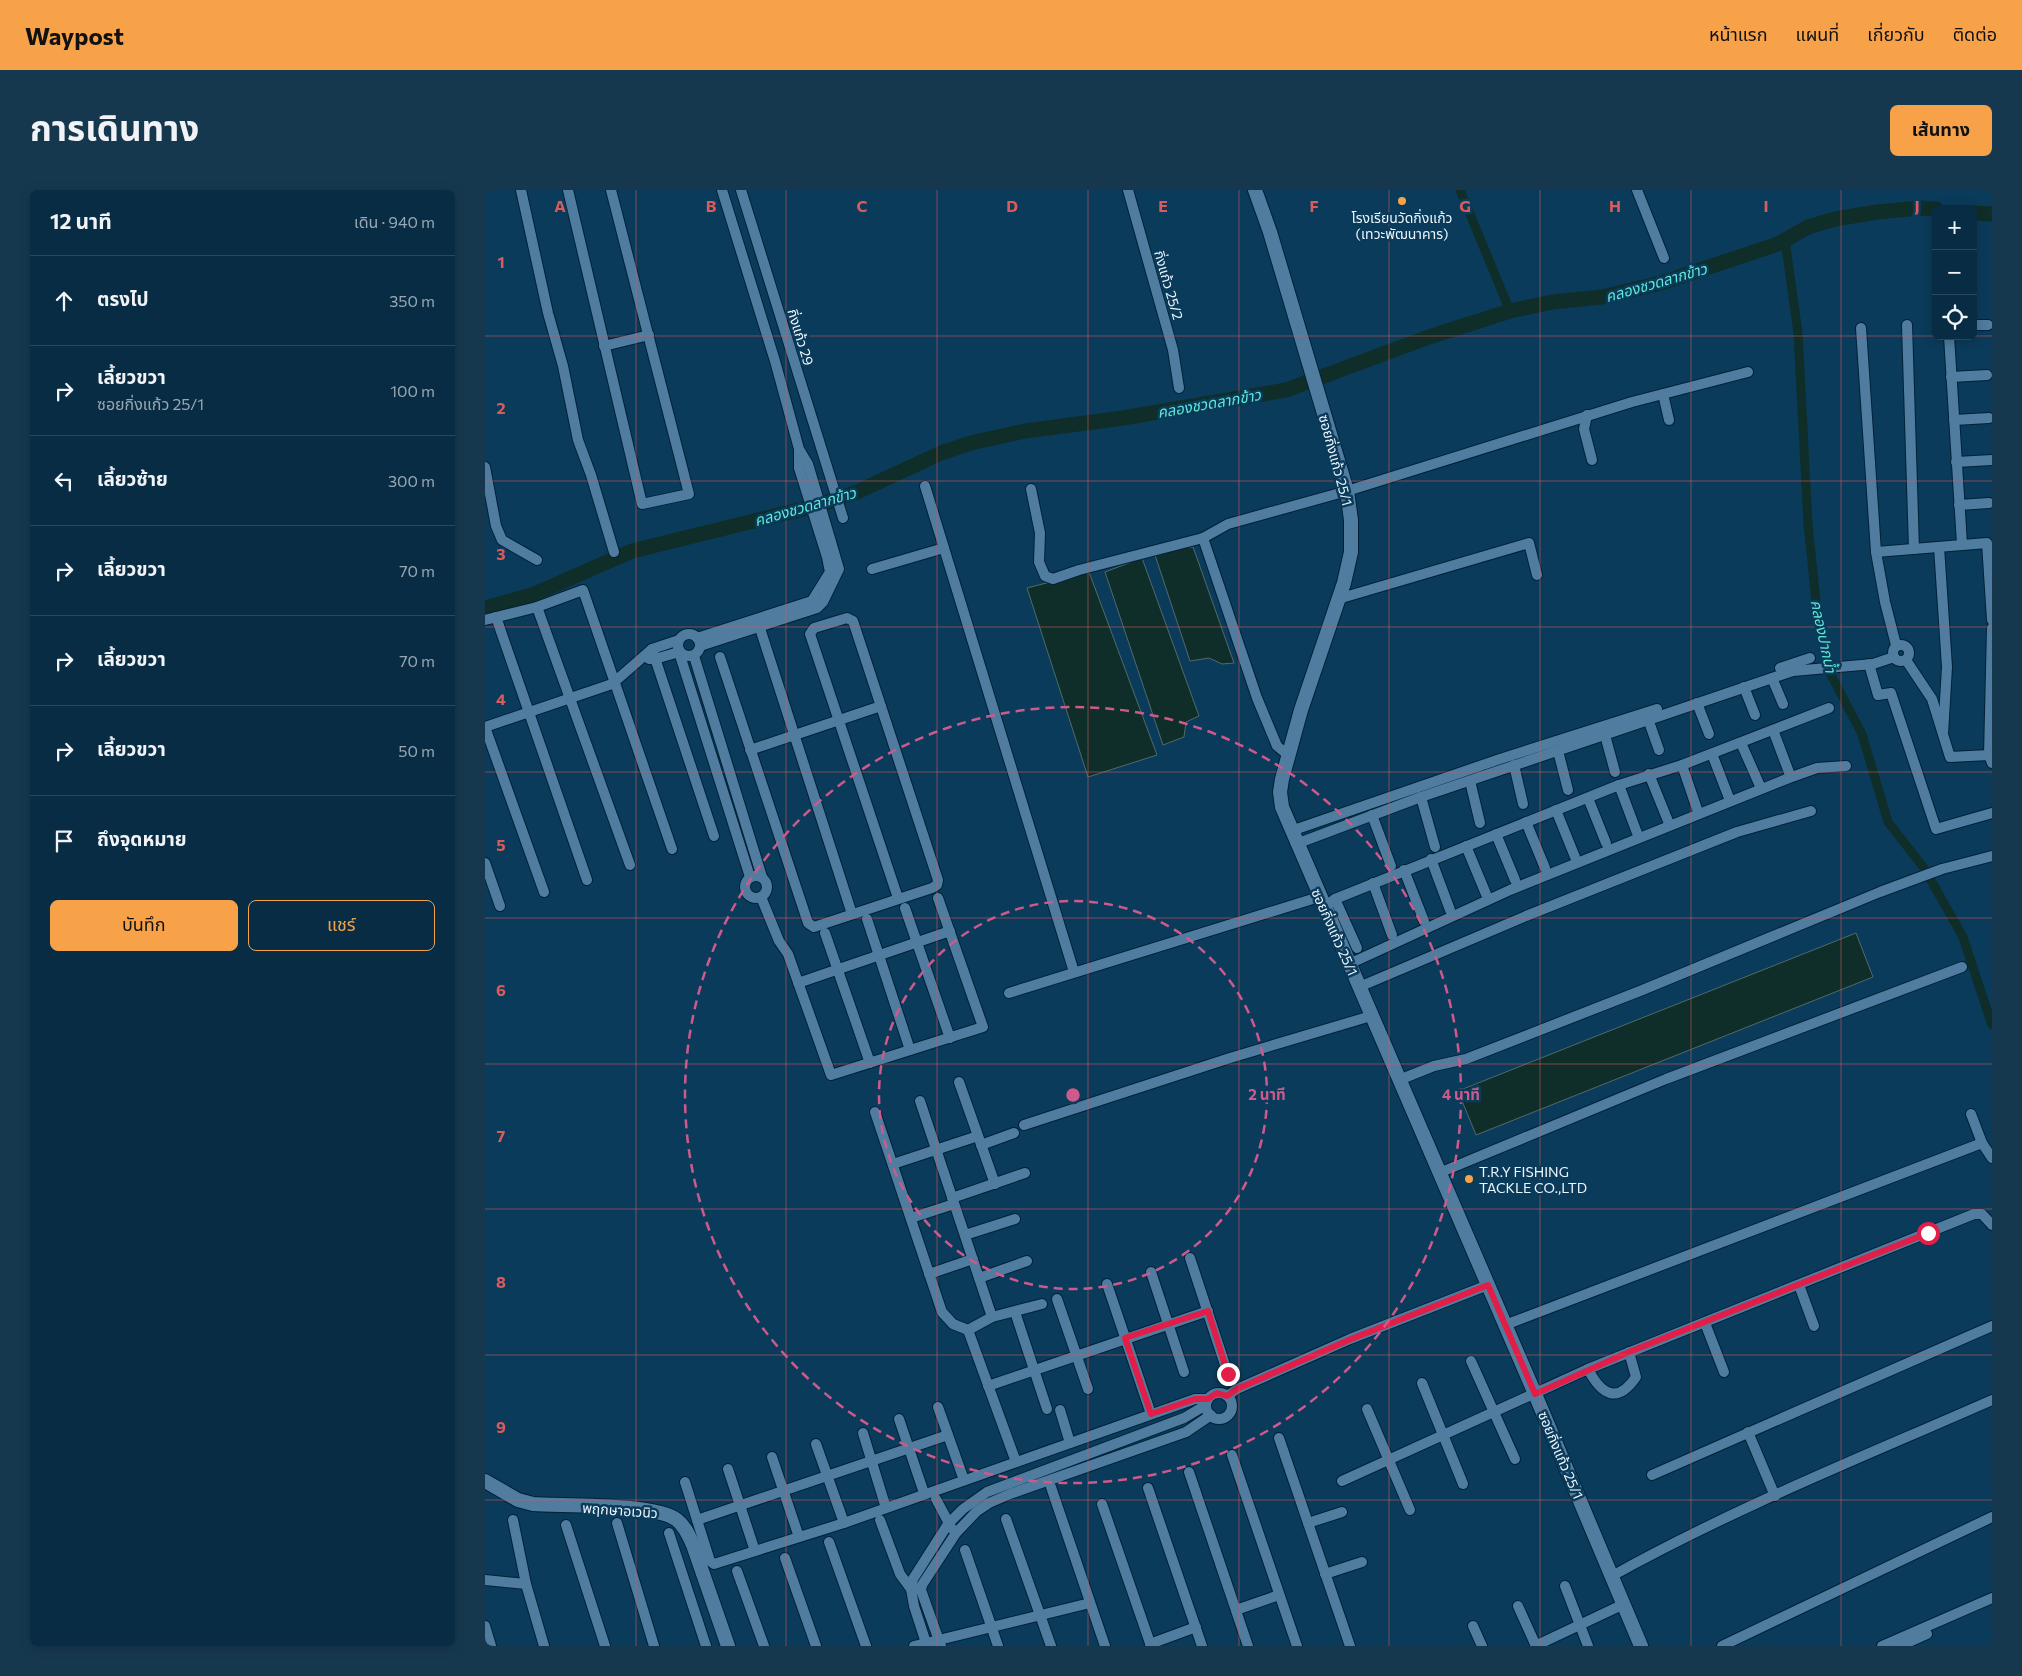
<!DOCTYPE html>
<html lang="th">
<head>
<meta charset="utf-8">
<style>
	:root { --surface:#082c44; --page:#16384f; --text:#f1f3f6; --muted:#98a7b2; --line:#29485d; --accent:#f7a149 }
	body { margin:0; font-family:Commissioner,"Noto Sans Thai",sans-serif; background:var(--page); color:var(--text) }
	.controls { position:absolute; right:15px; top:15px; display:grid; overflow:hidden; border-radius:8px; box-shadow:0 2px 12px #0003 }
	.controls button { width:45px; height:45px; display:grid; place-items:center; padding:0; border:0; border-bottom:1px solid var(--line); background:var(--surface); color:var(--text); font:25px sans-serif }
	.stop { position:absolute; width:15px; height:15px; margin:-11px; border:4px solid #e11d48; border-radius:50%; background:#fff }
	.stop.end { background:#e11d48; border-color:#fff; box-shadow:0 1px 5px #0008 }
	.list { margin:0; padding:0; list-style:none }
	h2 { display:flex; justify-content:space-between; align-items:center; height:65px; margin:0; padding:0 20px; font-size:21px }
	h2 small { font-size:16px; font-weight:400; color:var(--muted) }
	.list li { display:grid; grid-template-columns:32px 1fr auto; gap:15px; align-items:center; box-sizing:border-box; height:90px; padding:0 20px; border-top:1px solid var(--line) }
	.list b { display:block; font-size:19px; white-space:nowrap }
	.list p { margin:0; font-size:16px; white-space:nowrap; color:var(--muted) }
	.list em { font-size:16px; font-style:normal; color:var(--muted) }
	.actions { display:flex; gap:10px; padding:15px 20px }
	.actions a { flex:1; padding:11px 0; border:1px solid var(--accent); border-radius:8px; text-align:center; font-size:18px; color:var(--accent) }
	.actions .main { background:var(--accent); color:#111 }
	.icon { flex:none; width:28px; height:28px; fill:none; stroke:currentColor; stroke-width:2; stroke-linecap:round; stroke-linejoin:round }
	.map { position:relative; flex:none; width:1507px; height:1456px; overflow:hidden; border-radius:8px }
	header { display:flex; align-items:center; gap:30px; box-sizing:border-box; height:70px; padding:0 25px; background:var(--accent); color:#111 }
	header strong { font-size:24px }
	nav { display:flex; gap:28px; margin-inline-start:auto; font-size:18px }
	.intro { display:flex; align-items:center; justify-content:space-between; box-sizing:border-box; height:120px; padding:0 30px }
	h1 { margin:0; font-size:35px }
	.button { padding:12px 22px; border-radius:8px; background:var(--accent); color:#111; font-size:18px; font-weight:700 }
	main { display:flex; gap:30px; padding:0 30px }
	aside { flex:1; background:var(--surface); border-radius:8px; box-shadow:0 2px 12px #0003 }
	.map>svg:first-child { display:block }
	.water { fill:#0f2e29; stroke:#516a69 }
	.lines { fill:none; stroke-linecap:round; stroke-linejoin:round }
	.canal { stroke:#0f2e29; stroke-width:9 }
	.river { stroke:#0f2e29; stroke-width:15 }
	.street-casing { stroke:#002138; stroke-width:12 }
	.secondary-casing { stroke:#002138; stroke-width:16 }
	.street { stroke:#4f7c9f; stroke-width:10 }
	.secondary { stroke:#4f7c9f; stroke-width:14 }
	.route { stroke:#e11d48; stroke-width:6 }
	.grid { fill:none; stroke:#db5b5d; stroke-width:1; stroke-opacity:0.55 }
	.ring { fill:none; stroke:#ce5a8c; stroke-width:2.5; stroke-dasharray:9 6 }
	.poi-dot { fill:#f7a149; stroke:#0b3b5a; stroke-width:2 }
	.labels { text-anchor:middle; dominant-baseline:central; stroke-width:5; stroke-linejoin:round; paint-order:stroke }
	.poi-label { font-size:14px; fill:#ebf5fd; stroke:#0b3b5a }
	.street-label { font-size:14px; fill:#ebf5fd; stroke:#0b3b5a }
	.water-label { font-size:15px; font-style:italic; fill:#60e9d6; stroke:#0b3b5a }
	.grid-label { font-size:16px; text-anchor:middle; font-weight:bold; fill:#db5b5d; stroke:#0b3b5a; stroke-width:5; stroke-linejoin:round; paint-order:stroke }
	.centre { fill:#ce5a8c; stroke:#0b3b5a; stroke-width:2.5 }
	.ring-label { font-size:15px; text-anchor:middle; font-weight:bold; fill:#ce5a8c; stroke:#0b3b5a; stroke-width:5; stroke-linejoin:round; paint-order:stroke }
</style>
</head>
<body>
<header>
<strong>Waypost</strong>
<nav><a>หน้าแรก</a><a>แผนที่</a><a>เกี่ยวกับ</a><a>ติดต่อ</a></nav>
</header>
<div class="intro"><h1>การเดินทาง</h1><a class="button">เส้นทาง</a></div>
<main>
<aside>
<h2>12 นาที<small>เดิน · 940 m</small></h2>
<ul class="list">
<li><svg class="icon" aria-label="ahead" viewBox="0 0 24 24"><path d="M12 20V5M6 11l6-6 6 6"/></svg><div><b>ตรงไป</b></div><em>350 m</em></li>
<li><svg class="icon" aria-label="right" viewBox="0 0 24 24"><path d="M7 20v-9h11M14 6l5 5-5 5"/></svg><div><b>เลี้ยวขวา</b><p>ซอยกิ่งแก้ว 25/1</p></div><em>100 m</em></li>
<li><svg class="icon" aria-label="left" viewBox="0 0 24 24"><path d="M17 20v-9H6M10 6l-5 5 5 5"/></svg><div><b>เลี้ยวซ้าย</b></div><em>300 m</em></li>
<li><svg class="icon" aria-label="right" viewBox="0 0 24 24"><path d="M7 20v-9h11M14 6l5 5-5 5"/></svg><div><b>เลี้ยวขวา</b></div><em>70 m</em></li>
<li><svg class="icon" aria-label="right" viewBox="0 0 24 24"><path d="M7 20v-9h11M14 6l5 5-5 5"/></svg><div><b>เลี้ยวขวา</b></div><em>70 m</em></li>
<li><svg class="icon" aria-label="right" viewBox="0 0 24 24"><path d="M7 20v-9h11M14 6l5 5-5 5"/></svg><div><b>เลี้ยวขวา</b></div><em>50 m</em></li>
<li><svg class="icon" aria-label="arrive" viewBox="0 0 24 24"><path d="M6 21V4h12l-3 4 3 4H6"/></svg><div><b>ถึงจุดหมาย</b></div></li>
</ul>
<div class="actions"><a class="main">บันทึก</a><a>แชร์</a></div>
</aside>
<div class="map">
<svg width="1507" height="1456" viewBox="0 0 1507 1456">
	<rect width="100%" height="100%" fill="#0b3b5a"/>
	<g class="water">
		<path d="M708,357L749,473L737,474L724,468L705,471L670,365L686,358Z"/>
		<path d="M657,368L714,526L701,532L699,547L678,555L620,382Z"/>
		<path d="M604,382L672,565L603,587L542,398Z"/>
		<path d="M1371,743L1388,787L991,945L973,901Z"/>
	</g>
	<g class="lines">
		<g class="canal">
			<path d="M975,0L1025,121"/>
			<path d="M1300,50L1313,143L1323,334L1333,431L1346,485L1377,544L1403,632L1439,678L1478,747L1507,835"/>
		</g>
		<g class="river">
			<path d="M1488,23L1507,24"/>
			<path d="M0,418L47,405L147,361L330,316L372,302L458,262L490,252L540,241L638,228L801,200L944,147L1025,121L1067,112L1117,107L1176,93L1293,54L1323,37L1350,29L1392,22L1435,18L1451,19"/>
		</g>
		<g class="street-casing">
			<g id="street">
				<path d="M36,0L63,123L78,176L93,250L106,285L129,362"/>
				<path d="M83,0L157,314L204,304L126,0"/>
				<path d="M256,0L358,328"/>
				<path d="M643,0L688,160L694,198"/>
				<path d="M1152,0L1179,68"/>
				<path d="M1422,135L1429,359"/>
				<path d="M1488,135H1503"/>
				<path d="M1376,138L1391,362L1400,412L1411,455"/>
				<path d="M1464,146L1477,354"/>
				<path d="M119,156L164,145"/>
				<path d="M1466,187L1502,185"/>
				<path d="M1178,204L1184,230"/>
				<path d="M1102,225L1099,239L1107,270"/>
				<path d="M1469,230L1504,228"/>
				<path d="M1471,272L1507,270"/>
				<path d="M0,277L11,336L17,350L52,370"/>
				<path d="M440,296L589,782"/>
				<path d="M546,299L555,343L554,372L560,386L568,389L594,380L718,348L743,334L862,301L1147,212L1263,182"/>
				<path d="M1474,315L1504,313"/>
				<path d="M718,348L772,508L792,556L803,565"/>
				<path d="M1454,357L1462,477L1458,544"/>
				<path d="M1391,362L1502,353L1507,430"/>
				<path d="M387,379L459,358"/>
				<path d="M853,409L1044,353L1052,385"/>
				<path d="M52,417L145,675"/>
				<path d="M11,427L102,690"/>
				<path d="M272,429L367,724"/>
				<path d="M0,430L52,417L98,400L187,659"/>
				<path d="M1507,438L1504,565L1507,573"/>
				<circle cx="204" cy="455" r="11"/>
				<path d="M212,448L327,411L345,382L342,367L314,278V260"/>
				<circle cx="1416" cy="463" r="8"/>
				<path d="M215,456L332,418L338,412L354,379L323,274L314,259L290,171L237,0"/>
				<path d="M167,459L229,646"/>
				<path d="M193,459L265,687"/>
				<path d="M209,466L277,687"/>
				<path d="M235,467L323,733L329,737L447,698L452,695L453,690L368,431L362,428L329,438L325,444L413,708"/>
				<path d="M164,469H170L194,462"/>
				<path d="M1421,470L1447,509L1465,567L1504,565"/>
				<path d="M1384,474L1393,505L1406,503L1451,639L1507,623"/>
				<path d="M1295,478L1325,468"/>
				<path d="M1287,488L1298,514"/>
				<path d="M1259,497L1270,525"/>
				<path d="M1212,513L1224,544"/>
				<path d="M1163,529L1174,560"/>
				<path d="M0,537L127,494L167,459L194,450"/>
				<path d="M0,537L59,702"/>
				<path d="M1288,540L1305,585"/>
				<path d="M1120,545L1130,582"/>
				<path d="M1256,553L1275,596"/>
				<path d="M265,560L396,516"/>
				<path d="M1073,561L1083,600"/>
				<path d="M1227,564L1244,608"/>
				<path d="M1029,575L1038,614"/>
				<path d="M1197,575L1212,619"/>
				<path d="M1164,584L1183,631"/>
				<path d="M985,591L995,633"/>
				<path d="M1134,595L1152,643"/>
				<path d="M936,607L950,657"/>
				<path d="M1103,608L1121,653"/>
				<path d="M1071,620L1090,667"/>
				<path d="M887,625L906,676"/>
				<path d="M1041,632L1060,678"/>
				<path d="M806,641L1015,569L1172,519"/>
				<path d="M1011,644L1030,690"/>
				<path d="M811,654L936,607L1308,481L1388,474L1409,467"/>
				<path d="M981,656L1001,704"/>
				<path d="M946,669L965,720"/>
				<path d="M0,673L15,716"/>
				<path d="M919,680L939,731"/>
				<circle cx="271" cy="697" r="11"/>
				<path d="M888,693L907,745"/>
				<path d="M276,707L294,751L303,764L346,885L498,837L453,708"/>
				<path d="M850,709L872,758"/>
				<path d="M839,717L850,709L1134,595L1197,575L1344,518"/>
				<path d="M420,718L465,848"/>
				<path d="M382,729L425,860"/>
				<path d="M340,743L385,873"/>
				<path d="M864,774L1025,700L1304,588L1332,578L1361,576"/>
				<path d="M313,793L465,741"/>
				<path d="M874,797L1041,726L1252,642L1326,621"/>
				<path d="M524,803L834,707"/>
				<path d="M914,890L949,876L981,869L1155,801L1395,702L1457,679L1507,666"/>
				<path d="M474,892L510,994"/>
				<path d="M435,911L507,1127"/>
				<path d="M390,922L457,1122L468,1134L483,1140"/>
				<path d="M1486,924L1497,953L1507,968"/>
				<path d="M539,935L745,868L886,826"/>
				<path d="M496,955L529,943"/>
				<path d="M408,974L493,946"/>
				<path d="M954,983L1181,889L1477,777"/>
				<path d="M467,1008L540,983"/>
				<path d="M426,1028L469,1014"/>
				<path d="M480,1045L530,1029"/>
				<path d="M705,1068L743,1184"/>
				<path d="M666,1082L699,1182"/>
				<path d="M444,1084L488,1069"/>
				<path d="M494,1088L542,1071"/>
				<path d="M622,1094L666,1224"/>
				<path d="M1314,1095L1329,1136"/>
				<path d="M572,1109L603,1199"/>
				<path d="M530,1122L562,1219"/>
				<path d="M1220,1133L1239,1182"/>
				<path d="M1020,1135L1497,953"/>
				<path d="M986,1171L1030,1269"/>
				<path d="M1103,1179C1116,1204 1132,1215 1151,1187L1144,1162"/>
				<path d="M937,1193L978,1294"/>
				<path d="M503,1196L723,1121"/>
				<circle cx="734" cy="1216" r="13"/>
				<path d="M742,1206L752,1199L865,1149L1003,1095"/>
				<path d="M453,1217L479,1290"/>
				<path d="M882,1219L925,1320"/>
				<path d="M575,1220L585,1253"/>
				<path d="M414,1229L439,1303"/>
				<path d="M1263,1242L1290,1306"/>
				<path d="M378,1243L401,1318"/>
				<path d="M794,1248L865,1456"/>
				<path d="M331,1254L359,1333"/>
				<path d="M747,1265L812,1456"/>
				<path d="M287,1267L314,1347"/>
				<path d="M531,1272L483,1140L507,1127L557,1114"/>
				<path d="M243,1279L270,1361"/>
				<path d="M704,1282L763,1456"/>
				<path d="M1167,1285L1507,1136"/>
				<path d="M857,1291L1103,1179L1489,1024H1497L1507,1035"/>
				<path d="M200,1292L225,1371L229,1374L359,1333L710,1209H723"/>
				<path d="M566,1297L620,1456"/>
				<path d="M663,1298L717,1456"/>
				<path d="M451,1309L467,1339"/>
				<path d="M617,1314L666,1456"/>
				<path d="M521,1329L566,1456"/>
				<path d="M28,1330L41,1394L59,1456"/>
				<path d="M212,1330L463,1245"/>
				<path d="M395,1330L415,1384L426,1399H430"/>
				<path d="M132,1333L169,1456"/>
				<path d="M823,1333L857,1322"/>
				<path d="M81,1335L120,1456"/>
				<path d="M184,1343L221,1456"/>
				<path d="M344,1352L381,1456"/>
				<path d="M480,1360L513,1456"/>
				<path d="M300,1368L331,1456"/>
				<path d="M252,1381L279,1456"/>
				<path d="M840,1384L877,1372"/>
				<path d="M1127,1386C1249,1318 1380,1266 1507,1210"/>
				<path d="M0,1390L41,1394"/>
				<path d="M1080,1396L1103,1456"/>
				<path d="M1033,1416L1051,1456"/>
				<path d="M751,1420L794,1405"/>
				<path d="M0,1436L6,1456"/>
				<path d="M988,1436L997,1456"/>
				<path d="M665,1454L711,1437"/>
				<path d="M429,1456L605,1413"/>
				<path d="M442,1456L429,1416L426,1399L428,1389L463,1334L478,1319L502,1302L699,1228L721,1215"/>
				<path d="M456,1456L436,1400L437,1395L471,1343L492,1321L504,1313L525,1304L701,1242L726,1225"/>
				<path d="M1050,1456L1139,1414"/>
				<path d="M1237,1456L1507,1327"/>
				<path d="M1397,1456L1507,1408"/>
				<path d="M1415,1456L1442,1444"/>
			</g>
		</g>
		<g class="secondary-casing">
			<g id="secondary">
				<path d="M770,0L785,42L862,301L866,330V362L859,393L816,520L797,589L795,602L797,617L1050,1204L1156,1456"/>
				<path d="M0,1291L33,1310L48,1314C78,1316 170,1313 192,1330C200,1336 204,1346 208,1355L243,1456"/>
			</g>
		</g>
		<use href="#street" class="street"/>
		<use href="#secondary" class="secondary"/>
	</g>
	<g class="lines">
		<path class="route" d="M743,1184L723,1121L640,1148L666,1224L710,1209H723L732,1203L742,1206L752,1199L866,1149L1003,1095L1050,1204L1144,1162L1443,1043"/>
	</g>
	<path class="grid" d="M151,0V1456M301,0V1456M452,0V1456M603,0V1456M754,0V1456M904,0V1456M1055,0V1456M1206,0V1456M1356,0V1456M0,146H1451M1488,146H1507M0,291H1507M0,437H1507M0,582H1507M0,728H1507M0,874H1507M0,1019H1507M0,1165H1507M0,1310H1507"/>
	<g class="ring">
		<circle cx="588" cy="905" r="194"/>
		<circle cx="588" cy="905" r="388"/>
	</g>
	<g class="poi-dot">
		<circle cx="917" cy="11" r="5"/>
		<circle cx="984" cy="989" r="5"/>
	</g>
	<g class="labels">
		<g class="poi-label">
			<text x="917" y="27">โรงเรียนวัดกิ่งแก้ว<tspan x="917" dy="16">(เทวะพัฒนาคาร)</tspan></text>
			<text x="994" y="981" text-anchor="start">T.R.Y FISHING<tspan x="994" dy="16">TACKLE CO.,LTD</tspan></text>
		</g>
		<g class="street-label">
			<text transform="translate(684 95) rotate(74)">กิ่งแก้ว 25/2</text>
			<text transform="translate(316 147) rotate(73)">กิ่งแก้ว 29</text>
			<text transform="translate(851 270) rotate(75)">ซอยกิ่งแก้ว 25/1</text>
			<text transform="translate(850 742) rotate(66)">ซอยกิ่งแก้ว 25/1</text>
			<text transform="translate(1076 1265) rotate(67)">ซอยกิ่งแก้ว 25/1</text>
			<text transform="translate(135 1320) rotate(4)">พฤกษาอเวนิว</text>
		</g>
		<g class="water-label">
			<text transform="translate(1171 92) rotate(-16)">คลองชวดลากข้าว</text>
			<text transform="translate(724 213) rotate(-10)">คลองชวดลากข้าว</text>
			<text transform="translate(320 316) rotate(-16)">คลองชวดลากข้าว</text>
			<text transform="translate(1339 446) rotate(78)">คลองปากน้ำ</text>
		</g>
	</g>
	<g class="grid-label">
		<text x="75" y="22">A</text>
		<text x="226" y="22">B</text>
		<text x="377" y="22">C</text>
		<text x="527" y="22">D</text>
		<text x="678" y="22">E</text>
		<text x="829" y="22">F</text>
		<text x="980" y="22">G</text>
		<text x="1130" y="22">H</text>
		<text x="1281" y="22">I</text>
		<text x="1432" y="22">J</text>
		<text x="16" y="78">1</text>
		<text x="16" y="224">2</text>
		<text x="16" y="370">3</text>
		<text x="16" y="515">4</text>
		<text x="16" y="661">5</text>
		<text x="16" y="806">6</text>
		<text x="16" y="952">7</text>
		<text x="16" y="1098">8</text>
		<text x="16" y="1243">9</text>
	</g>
	<circle cx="588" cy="905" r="8" class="centre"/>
	<g class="ring-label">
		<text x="782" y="910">2 นาที</text>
		<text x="976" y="910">4 นาที</text>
	</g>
</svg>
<div class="controls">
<button>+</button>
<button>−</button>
<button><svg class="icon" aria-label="locate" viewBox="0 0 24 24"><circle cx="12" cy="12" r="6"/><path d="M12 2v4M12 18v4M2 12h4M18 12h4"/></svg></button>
</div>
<div class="stop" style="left:1443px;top:1043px"></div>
<div class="stop end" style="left:743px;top:1184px"></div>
</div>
</main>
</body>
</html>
